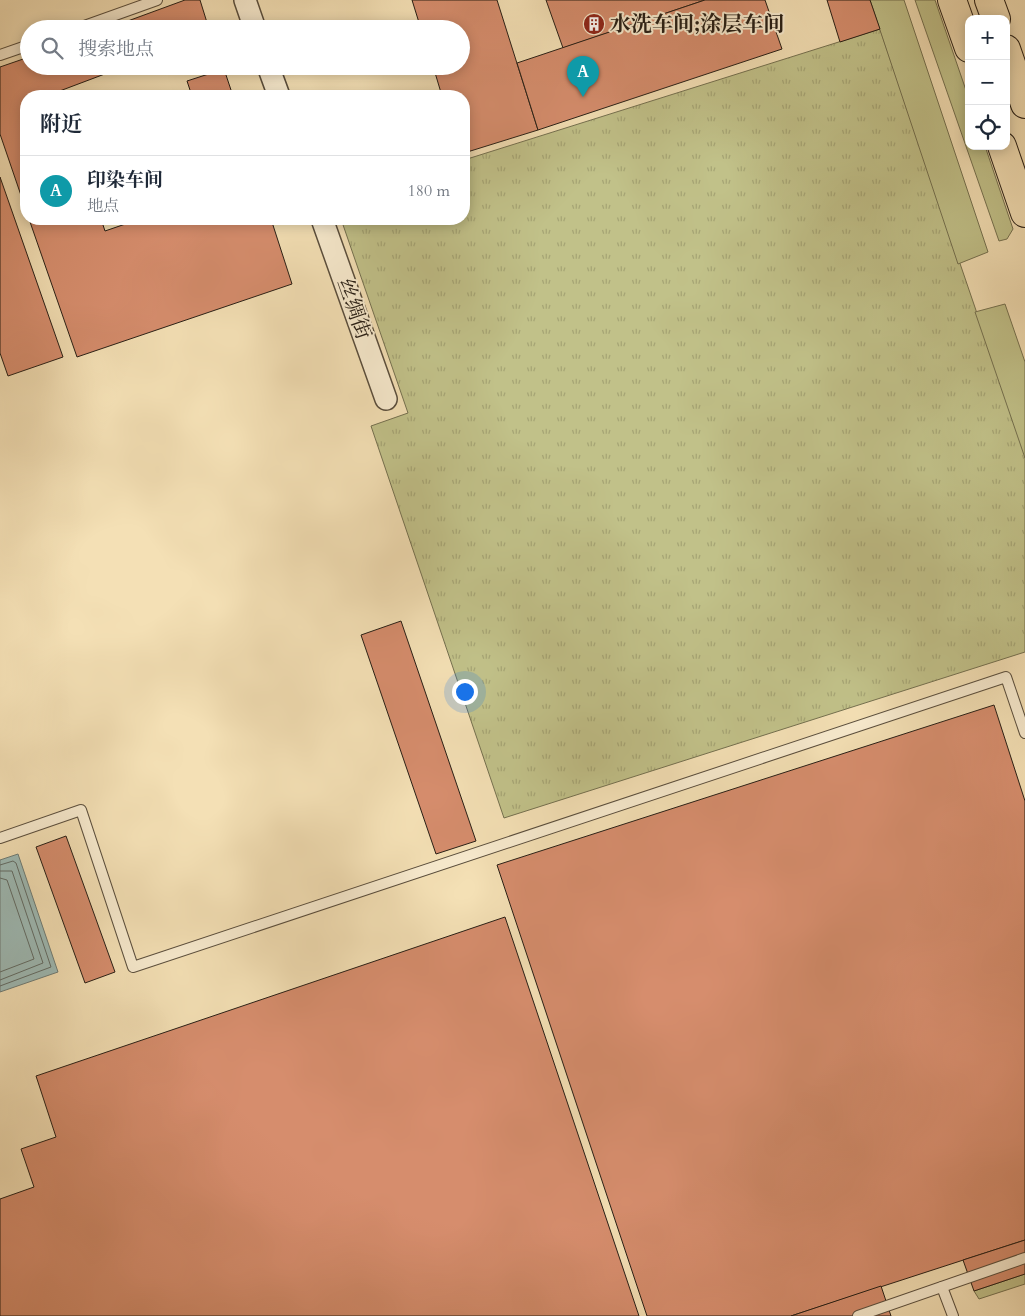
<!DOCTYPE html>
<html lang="zh">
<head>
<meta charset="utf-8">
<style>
	:root { --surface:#fff; --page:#f6f6f7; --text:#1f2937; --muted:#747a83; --line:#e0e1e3; --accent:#8f2418 }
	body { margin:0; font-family:Cardo,"Noto Serif SC",serif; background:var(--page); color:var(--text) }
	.controls { position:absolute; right:15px; top:15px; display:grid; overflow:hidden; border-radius:10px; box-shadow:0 2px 12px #0003 }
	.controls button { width:45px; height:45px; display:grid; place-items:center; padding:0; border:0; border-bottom:1px solid var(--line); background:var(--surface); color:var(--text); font:25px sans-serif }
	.you { position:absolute; left:464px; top:691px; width:18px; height:18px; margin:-12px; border:4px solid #fff; border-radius:50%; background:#1a73e8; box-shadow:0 0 0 8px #1a73e833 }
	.badge { display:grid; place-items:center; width:32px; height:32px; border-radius:50%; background:var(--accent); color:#fff; font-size:16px; font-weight:700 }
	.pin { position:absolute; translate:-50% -41px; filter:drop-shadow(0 1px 2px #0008) }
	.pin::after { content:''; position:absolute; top:26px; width:18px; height:15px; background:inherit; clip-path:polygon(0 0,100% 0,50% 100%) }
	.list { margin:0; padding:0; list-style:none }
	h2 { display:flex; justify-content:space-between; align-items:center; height:65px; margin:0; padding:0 20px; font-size:21px }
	h2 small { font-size:16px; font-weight:400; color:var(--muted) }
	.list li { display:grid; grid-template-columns:32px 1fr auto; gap:15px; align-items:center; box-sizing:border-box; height:70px; padding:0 20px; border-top:1px solid var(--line) }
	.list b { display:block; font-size:19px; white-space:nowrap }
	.list p { margin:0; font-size:16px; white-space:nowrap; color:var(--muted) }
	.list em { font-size:16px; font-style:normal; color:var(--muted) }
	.icon { flex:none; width:28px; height:28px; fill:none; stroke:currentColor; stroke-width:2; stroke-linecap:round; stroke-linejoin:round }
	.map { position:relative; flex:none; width:1025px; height:1316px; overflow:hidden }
	.search { position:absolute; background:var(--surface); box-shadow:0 2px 12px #0003; left:20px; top:20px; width:450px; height:55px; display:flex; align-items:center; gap:12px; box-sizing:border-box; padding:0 18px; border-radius:28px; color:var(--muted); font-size:19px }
	.panel { position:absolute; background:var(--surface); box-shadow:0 2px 12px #0003; left:20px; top:90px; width:450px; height:135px; border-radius:20px }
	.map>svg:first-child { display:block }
	.grass { fill:url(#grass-tufts); stroke:#74704f }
	.garden { fill:#c1c189; stroke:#74704f }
	.water { fill:#9ebbb6; stroke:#6e7c76 }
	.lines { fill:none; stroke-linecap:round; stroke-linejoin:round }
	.shore { stroke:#626c66; stroke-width:1 }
	.building { fill:#d68d6d; stroke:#271e15 }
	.service-casing { stroke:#5a4e3d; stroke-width:12 }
	.minor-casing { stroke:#5a4e3d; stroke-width:24 }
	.primary-casing { stroke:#271e15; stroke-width:30 }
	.service { stroke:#f8ebcf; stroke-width:10 }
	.minor { stroke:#f8ebcf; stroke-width:21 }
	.primary { stroke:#f4e0b5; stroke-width:28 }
	.labels { text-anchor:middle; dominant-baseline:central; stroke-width:4; stroke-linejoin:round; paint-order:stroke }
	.poi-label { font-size:21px; font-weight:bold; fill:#271e15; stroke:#f8ebcf; text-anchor:start }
	.street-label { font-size:21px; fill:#271e15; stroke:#f8ebcf }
</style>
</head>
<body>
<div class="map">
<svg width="1025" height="1316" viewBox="0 0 1025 1316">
	<defs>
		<pattern id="grass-tufts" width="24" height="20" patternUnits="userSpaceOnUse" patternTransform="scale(1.25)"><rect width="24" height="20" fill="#c1c189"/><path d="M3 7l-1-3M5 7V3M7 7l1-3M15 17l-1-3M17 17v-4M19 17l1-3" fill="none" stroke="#a6a575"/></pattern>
	</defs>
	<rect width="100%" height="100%" fill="#f4e0b5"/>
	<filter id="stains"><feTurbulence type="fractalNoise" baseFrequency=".004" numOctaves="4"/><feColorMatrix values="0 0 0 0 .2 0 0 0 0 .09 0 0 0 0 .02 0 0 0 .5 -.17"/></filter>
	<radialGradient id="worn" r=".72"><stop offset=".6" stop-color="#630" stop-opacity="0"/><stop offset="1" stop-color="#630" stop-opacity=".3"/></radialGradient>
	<path class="grass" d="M880,29L1025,454V652L504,818L371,426L408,413L341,219H464V160Z"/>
	<g class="garden">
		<path d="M870,0H904L988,252L958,264Z"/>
		<path d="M915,0H935L969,99V146H985L1013,229L1007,239L999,241Z"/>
		<path d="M1005,304L1025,362V458L975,312Z"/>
		<path d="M1025,1274V1284L979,1299L974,1291Z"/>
	</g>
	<path class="water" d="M18,854L58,972L0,992V860Z"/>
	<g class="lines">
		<g class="shore">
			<path d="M0,865L13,861L16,863L51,967L0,986"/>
			<path d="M0,871H12L43,963L0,980"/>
			<path d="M0,878L7,880L34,959L0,972"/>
		</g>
	</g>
	<g class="building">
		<path d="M185,0H200L209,29H106Z"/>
		<path d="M412,0H497L538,130L464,153V96H442L433,66H461V29H421Z"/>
		<path d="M546,0H705L563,48Z"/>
		<path d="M705,0H765L782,49L538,130L517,63Z"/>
		<path d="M827,0H870L880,29L840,42Z"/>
		<path d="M29,57V66H126L57,92L58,96H26V210L0,134V67Z"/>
		<path d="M224,69L233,96H192L187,81Z"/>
		<path d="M0,177L63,357L8,376L0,353Z"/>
		<path d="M29,219H101L105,231L140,219H271L292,284L77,357Z"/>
		<path d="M401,621L476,841L436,854L361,635Z"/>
		<path d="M994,705L1025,801V1240L791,1316H647L497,865Z"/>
		<path d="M66,836L115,972L85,983L36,847Z"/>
		<path d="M505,917L639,1316H0V1199L34,1187L21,1149L56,1137L36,1076Z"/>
		<path d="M1025,1240V1274L974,1291L963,1260Z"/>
		<path d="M881,1286L891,1316H791Z"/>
	</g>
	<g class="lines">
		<g class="service-casing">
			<g id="service">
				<path d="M76,29L157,0"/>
				<path d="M0,55L29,45"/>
				<path d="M0,838L81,810L133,967L1006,677L1025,733"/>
				<path d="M942,1287L953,1316"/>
				<path d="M858,1316L1025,1258"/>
			</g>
		</g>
		<g class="minor-casing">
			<g id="minor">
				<path d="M245,0L255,29"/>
				<path d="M268,66L279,96"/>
				<path d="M322,219L386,399"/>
			</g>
		</g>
		<g class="primary-casing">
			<g id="primary">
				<path d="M952,0L969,48"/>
				<path d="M989,0L996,19"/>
				<path d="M1006,49L1025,104"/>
				<path d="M1002,146L1025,213"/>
			</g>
		</g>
		<use href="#service" class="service"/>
		<use href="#minor" class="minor"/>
		<use href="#primary" class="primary"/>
	</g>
	<defs>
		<g id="building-disc" transform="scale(1.125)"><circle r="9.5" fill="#8f2418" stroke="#f8ebcf"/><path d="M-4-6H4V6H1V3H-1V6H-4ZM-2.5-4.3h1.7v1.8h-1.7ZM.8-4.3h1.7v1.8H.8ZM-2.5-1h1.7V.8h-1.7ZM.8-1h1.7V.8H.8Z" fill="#fff"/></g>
	</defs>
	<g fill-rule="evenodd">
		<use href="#building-disc" x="594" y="24"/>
	</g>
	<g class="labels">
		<g class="poi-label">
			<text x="610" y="24">水洗车间;涂层车间</text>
		</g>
		<g class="street-label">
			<text transform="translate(354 309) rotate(71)">丝绸街</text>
		</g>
	</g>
	<rect width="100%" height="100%" filter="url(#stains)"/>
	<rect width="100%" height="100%" fill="url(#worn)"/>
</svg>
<div class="controls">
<button>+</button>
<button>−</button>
<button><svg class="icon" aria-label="locate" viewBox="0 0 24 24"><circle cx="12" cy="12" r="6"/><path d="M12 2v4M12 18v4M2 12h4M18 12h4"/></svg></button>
</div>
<div class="you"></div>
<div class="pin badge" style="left:583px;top:97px;background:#0f9aa8">A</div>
<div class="search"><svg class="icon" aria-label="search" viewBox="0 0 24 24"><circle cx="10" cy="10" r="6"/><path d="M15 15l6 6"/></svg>搜索地点</div>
<section class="panel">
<h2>附近<small></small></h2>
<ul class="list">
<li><span class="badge" style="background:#0f9aa8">A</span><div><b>印染车间</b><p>地点</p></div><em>180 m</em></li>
</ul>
</section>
</div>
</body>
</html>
